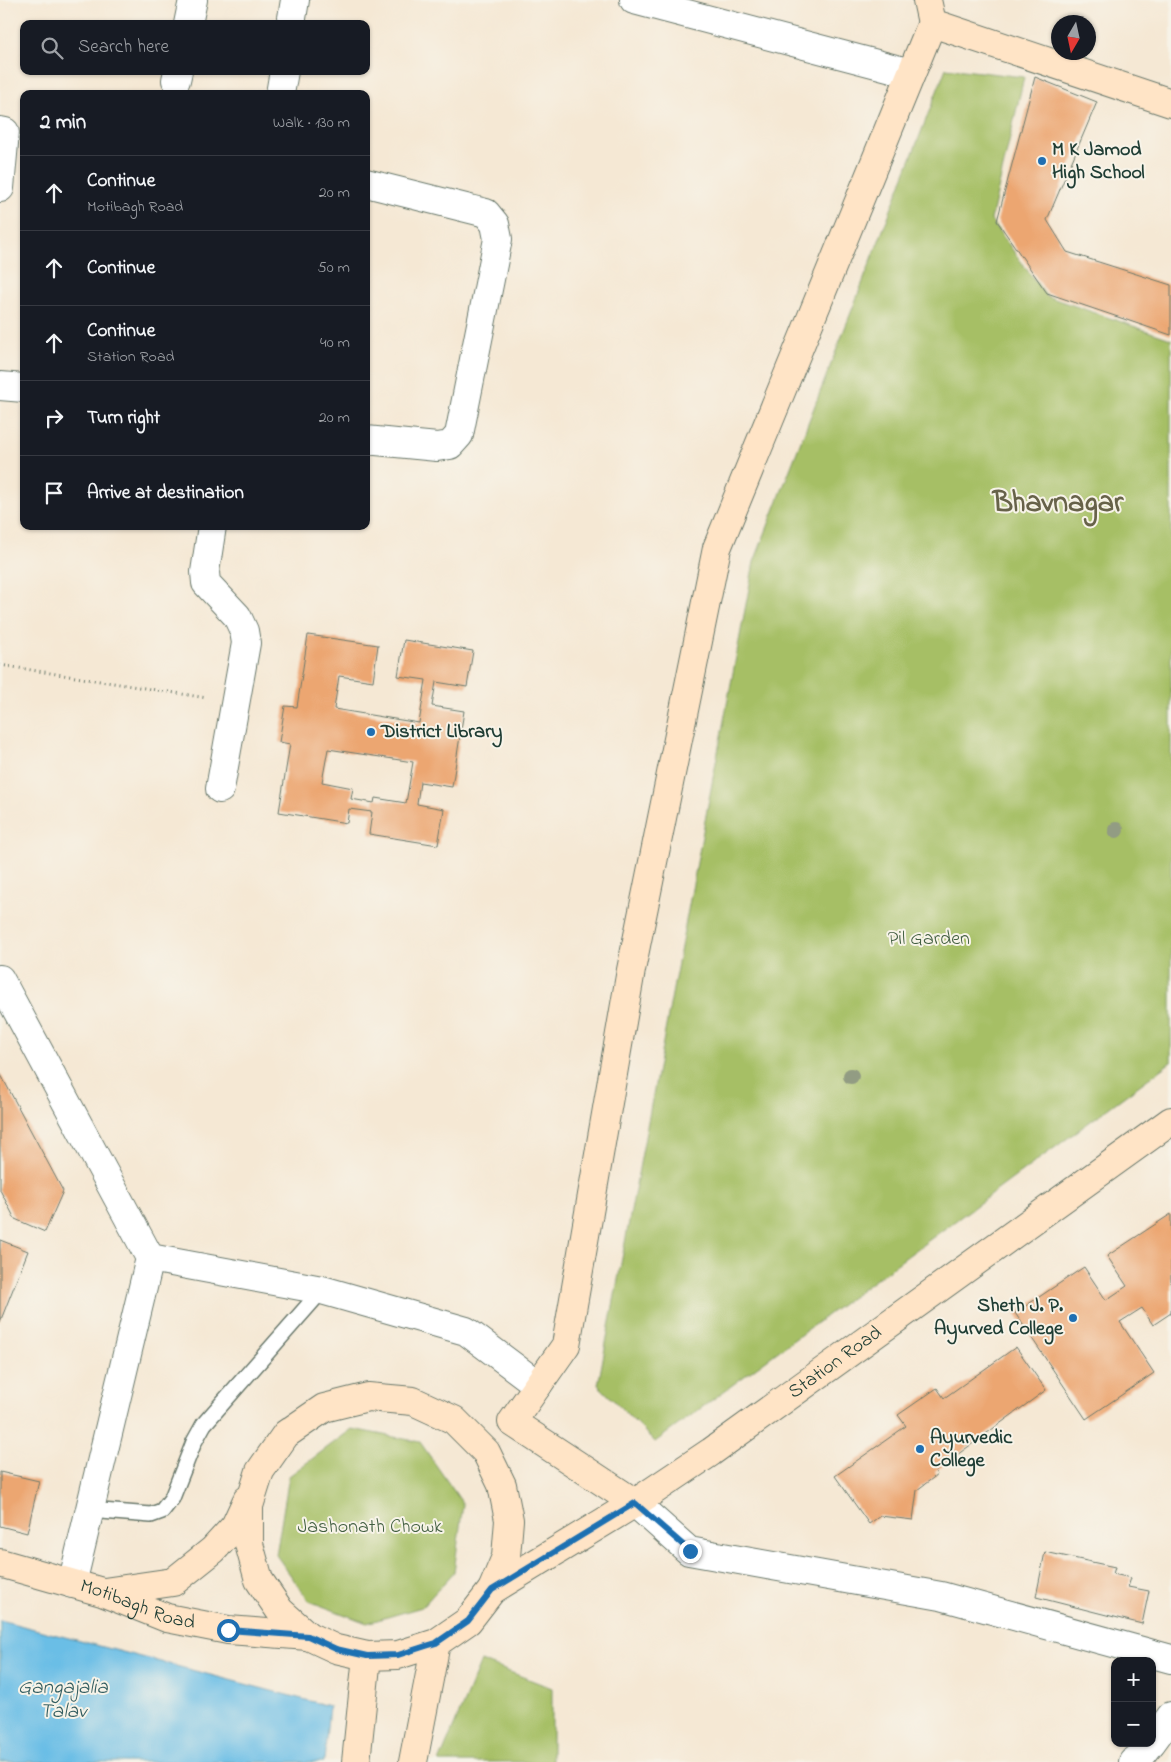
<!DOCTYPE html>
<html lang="en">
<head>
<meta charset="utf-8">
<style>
	:root { --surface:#171b24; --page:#242831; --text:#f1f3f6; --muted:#9ea1a6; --line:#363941 }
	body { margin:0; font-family:"Indie Flower",sans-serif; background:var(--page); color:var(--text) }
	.controls { position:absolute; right:15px; bottom:15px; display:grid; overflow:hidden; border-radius:10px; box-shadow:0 1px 4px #0004 }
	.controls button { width:45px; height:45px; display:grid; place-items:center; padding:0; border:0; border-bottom:1px solid var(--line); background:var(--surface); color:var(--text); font:25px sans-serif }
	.compass { position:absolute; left:1051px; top:15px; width:45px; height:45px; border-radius:50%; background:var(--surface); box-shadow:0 1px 4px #0004; rotate:189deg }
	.stop { position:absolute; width:15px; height:15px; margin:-11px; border:4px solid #1f6fb2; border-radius:50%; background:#fff }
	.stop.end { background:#1f6fb2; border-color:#fff; box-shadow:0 1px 5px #0008 }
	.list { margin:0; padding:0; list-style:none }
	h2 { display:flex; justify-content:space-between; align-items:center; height:65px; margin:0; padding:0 20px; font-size:21px }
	h2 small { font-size:16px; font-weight:400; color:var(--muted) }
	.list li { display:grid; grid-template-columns:32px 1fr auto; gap:15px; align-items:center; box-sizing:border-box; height:75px; padding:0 20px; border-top:1px solid var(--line) }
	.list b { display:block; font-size:19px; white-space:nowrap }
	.list p { margin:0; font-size:16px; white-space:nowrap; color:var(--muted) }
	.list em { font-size:16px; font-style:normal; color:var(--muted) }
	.icon { flex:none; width:28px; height:28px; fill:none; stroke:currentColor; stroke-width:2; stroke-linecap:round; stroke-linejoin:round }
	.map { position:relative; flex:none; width:1171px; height:1762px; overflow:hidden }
	.search { position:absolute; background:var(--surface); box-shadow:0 1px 4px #0004; left:20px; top:20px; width:350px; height:55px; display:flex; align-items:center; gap:12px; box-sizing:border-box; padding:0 18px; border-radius:10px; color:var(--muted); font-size:19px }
	.panel { position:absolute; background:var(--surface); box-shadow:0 1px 4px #0004; left:20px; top:90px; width:350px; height:440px; border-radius:10px }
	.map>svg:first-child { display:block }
	.green { fill:#a6bf65; stroke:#627e4c }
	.water { fill:#6abee6; stroke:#447e8d }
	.building { fill:#eca671; fill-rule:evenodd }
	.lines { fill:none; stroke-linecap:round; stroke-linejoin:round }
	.lane-casing { stroke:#6a796c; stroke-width:18 }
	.street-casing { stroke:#6a796c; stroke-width:30 }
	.secondary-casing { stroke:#6a796c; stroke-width:30 }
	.path { stroke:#6a796c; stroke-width:3; stroke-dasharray:1 4; stroke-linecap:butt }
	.lane { stroke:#fff; stroke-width:15 }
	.street { stroke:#fff; stroke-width:28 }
	.secondary { stroke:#ffe4c6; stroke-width:28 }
	.tree { fill:#929c83 }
	.route { stroke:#1f6fb2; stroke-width:6 }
	.poi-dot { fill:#1f6fb2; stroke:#f7f3e8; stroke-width:2 }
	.labels { text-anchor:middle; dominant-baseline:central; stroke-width:4; stroke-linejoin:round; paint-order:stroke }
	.poi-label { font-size:20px; font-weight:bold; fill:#1f3d34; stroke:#f7f3e8; text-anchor:start }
	.park-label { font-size:20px; fill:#415e40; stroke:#f7f3e8 }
	.street-label { font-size:20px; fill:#1f3d34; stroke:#f7f3e8 }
	.water-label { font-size:21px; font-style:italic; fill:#325d60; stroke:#f7f3e8 }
	.town-label { font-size:30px; font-weight:bold; fill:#676249; stroke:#f7f3e8 }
</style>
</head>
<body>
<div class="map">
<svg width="1171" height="1762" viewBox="0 0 1171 1762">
	<rect width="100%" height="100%" fill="#f7f3e8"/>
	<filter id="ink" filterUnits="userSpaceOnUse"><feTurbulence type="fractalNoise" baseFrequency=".02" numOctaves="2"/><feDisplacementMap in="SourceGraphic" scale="10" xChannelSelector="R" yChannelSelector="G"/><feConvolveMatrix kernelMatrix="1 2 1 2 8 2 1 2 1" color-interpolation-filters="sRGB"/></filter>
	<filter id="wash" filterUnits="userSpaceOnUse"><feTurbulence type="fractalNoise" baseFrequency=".0096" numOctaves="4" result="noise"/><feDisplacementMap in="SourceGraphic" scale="20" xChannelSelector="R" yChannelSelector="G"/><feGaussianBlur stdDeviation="1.12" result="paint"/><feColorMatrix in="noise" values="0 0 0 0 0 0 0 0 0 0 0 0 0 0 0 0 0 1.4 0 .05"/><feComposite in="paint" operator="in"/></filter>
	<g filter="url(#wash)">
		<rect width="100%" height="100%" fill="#f5e8d4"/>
		<g class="green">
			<path d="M946,68L1024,77L991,220L1046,296L1171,339V1062L655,1442L598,1385L754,562Z"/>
			<path d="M352,1429L420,1442L463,1504L454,1572L422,1607L367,1623L309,1601L276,1555L289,1476Z"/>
			<path d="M481,1661L552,1688V1762H439Z"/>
		</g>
		<path class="water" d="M0,1620L329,1706L324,1762H0Z"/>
		<g id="blocks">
			<g class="building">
				<path d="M1035,77L1097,102L1047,220L1067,252L1171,285V335L1047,293L997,221Z"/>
				<path d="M308,635L378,645L373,681L339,676L334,709L419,723L426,680L398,676L404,640L473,651L467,687L436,682L432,706L464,711L452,787L420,782L417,804L444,809L438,845L369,834L372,812L349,809L347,823L279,812L290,744L279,742L285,706L297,707ZM328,749L413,762L406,803L375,798L374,803L351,799L353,788L322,782Z"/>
				<path d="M0,1073L63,1191L45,1232L15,1219L0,1190Z"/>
				<path d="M1171,1214V1313L1153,1325L1142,1308L1120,1322L1154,1373L1086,1419L1015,1313L1084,1267L1106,1300L1127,1286L1107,1256Z"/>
				<path d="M0,1240L28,1251L0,1322Z"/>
				<path d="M1016,1347L1046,1390L935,1471L937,1475L917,1490L913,1520L880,1516L869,1524L835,1476L906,1426L898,1415L937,1388L944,1398Z"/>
				<path d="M0,1472L39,1481L27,1533L0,1526Z"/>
				<path d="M1045,1552L1115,1567L1113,1574L1131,1578L1128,1587L1149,1591L1142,1624L1036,1597Z"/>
			</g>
		</g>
	</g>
	<g filter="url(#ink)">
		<use href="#blocks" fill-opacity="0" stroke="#6a796c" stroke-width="1"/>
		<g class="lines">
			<g class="lane-casing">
				<path id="lane" d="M89,1510L151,1515L162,1511L172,1498L194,1442L204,1424L322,1290"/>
			</g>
			<g class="street-casing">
				<g id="street">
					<path d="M634,0L911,73"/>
					<path d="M188,24L193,0"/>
					<path d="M291,24L295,0"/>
					<path d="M176,80L178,71"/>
					<path d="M280,94L284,71"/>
					<path d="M0,131L5,132L0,188"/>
					<path d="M366,183L486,213L495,224L498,239L459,435L450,445L437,447L366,440"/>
					<path d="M0,386L24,388"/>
					<path d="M212,526L205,572L206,583L237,616L244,631L246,643L220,789"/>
					<path d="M0,979L150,1258L72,1584"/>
					<path d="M150,1258L322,1290L466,1331L538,1385"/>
					<path d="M635,1503L689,1551L941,1596L1171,1659"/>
					<path d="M1152,1742L1171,1716"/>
					<path d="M1133,1762L1141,1756L1151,1743"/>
				</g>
			</g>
			<g class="secondary-casing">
				<g id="secondary">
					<path d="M927,0L932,23L1171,103"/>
					<path d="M635,1503L512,1422L566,1345L631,970L717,548L932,23"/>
					<path id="s1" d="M0,1563L102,1592L167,1618L228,1630L308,1636"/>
					<path id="s2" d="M492,1590L635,1503L711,1452L1171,1121"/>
					<path d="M104,1592L173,1582L213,1550L235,1526L247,1500"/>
					<path d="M356,1762L367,1656"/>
					<path d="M413,1762L436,1643L468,1621L492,1590L506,1557L509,1520L502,1485L486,1452L454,1420L413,1401L368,1397L324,1408L286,1434L260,1471L249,1506V1544L259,1580L280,1611L308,1636L336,1649L367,1656L398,1655L436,1643"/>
				</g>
			</g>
			<path class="path" d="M0,665L207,698"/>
			<use href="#lane" class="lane"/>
			<use href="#street" class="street"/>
			<use href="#secondary" class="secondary"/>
		</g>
		<g class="tree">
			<circle cx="1116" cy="830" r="8"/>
			<circle cx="851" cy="1076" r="8"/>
		</g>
	</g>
	<g class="lines" filter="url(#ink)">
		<path class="route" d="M228,1630L308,1636L336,1649L367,1656L398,1655L426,1646L436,1643L468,1621L492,1590L635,1503L690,1551"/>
	</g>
	<g class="poi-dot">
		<circle cx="1042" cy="161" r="5"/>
		<circle cx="371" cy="732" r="5"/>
		<circle cx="1073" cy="1318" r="5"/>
		<circle cx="920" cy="1449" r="5"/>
	</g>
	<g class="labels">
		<g class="poi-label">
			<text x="1052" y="150">M K Jamod<tspan x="1052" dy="23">High School</tspan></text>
			<text x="381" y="732">District Library</text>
			<text x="1063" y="1306" text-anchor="end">Sheth J. P.<tspan x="1063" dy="23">Ayurved College</tspan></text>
			<text x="930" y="1438">Ayurvedic<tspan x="930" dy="23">College</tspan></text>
		</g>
		<g class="park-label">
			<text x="929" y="939">Pil Garden</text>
			<text x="370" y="1527">Jashonath Chowk</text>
		</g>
		<g class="street-label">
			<text stroke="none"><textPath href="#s2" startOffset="412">Station Road</textPath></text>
			<text stroke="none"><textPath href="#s1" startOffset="144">Motibagh Road</textPath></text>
		</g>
		<g class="water-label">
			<text x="63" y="1688">Gangajalia<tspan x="63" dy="24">Talav</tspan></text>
		</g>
		<g class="town-label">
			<text x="1058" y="504">Bhavnagar</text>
		</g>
	</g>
</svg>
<div class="controls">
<button>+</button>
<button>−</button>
</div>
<svg class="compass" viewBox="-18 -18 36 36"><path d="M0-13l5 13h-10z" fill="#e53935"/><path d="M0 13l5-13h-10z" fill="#9ea1a6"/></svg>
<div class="stop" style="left:228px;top:1630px"></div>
<div class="stop end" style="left:690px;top:1551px"></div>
<div class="search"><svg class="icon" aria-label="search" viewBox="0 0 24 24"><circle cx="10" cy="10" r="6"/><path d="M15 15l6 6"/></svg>Search here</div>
<section class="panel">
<h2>2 min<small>Walk · 130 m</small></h2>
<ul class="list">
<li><svg class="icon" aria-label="ahead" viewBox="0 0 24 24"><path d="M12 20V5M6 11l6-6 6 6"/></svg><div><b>Continue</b><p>Motibagh Road</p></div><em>20 m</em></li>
<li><svg class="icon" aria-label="ahead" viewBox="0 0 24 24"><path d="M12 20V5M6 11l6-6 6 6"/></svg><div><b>Continue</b></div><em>50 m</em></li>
<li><svg class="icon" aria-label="ahead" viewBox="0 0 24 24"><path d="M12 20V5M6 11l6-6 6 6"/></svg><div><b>Continue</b><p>Station Road</p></div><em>40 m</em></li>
<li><svg class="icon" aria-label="right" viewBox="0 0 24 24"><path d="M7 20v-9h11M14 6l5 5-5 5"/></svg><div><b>Turn right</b></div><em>20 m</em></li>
<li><svg class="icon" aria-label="arrive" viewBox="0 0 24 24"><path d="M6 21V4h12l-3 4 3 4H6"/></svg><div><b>Arrive at destination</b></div></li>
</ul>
</section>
</div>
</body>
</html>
